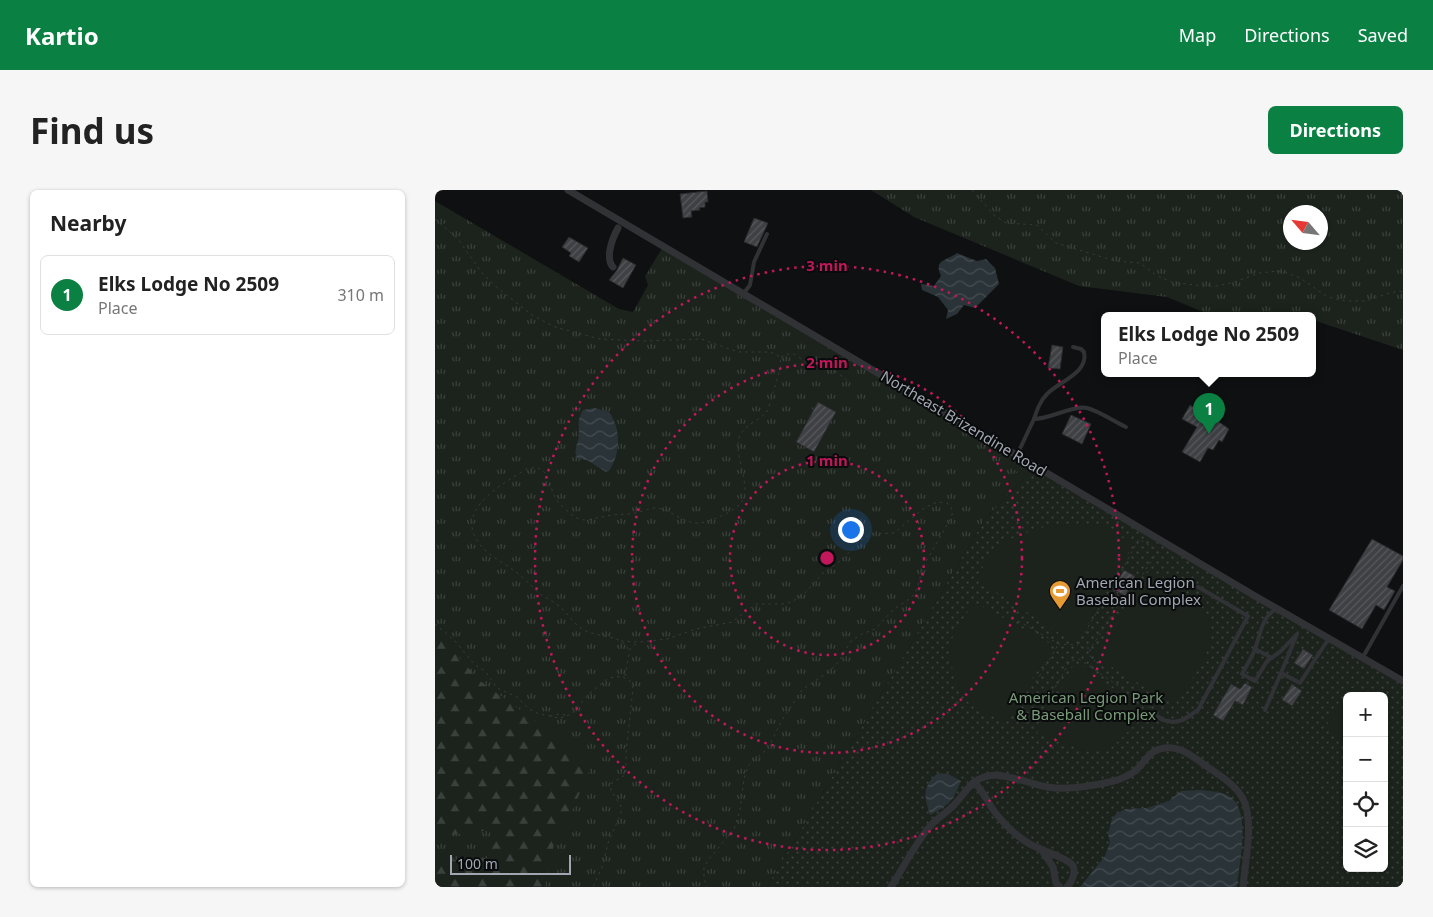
<!DOCTYPE html>
<html lang="en">
<head>
<meta charset="utf-8">
<style>
	:root { --surface:#fff; --page:#f6f6f6; --text:#222; --muted:#767676; --line:#e0e0e0; --accent:#0b8043 }
	body { margin:0; font-family:"Noto Sans",sans-serif; background:var(--page); color:var(--text) }
	.controls { position:absolute; right:15px; bottom:15px; display:grid; overflow:hidden; border-radius:8px; box-shadow:0 1px 4px #0004 }
	.controls button { width:45px; height:45px; display:grid; place-items:center; padding:0; border:0; border-bottom:1px solid var(--line); background:var(--surface); color:var(--text); font:25px sans-serif }
	.compass { position:absolute; left:848px; top:15px; width:45px; height:45px; border-radius:50%; background:var(--surface); box-shadow:0 1px 4px #0004; rotate:298deg }
	.scale { position:absolute; left:15px; bottom:12px; width:121px; box-sizing:border-box; padding-left:5px; border:2px solid #a1a7b1; border-top:0; font-size:14px; line-height:18px; white-space:nowrap; color:#a1a7b1; -webkit-text-stroke:4px #0a0b0c; paint-order:stroke }
	.you { position:absolute; left:415px; top:339px; width:18px; height:18px; margin:-12px; border:4px solid #fff; border-radius:50%; background:#1a73e8; box-shadow:0 0 0 8px #1a73e833 }
	.badge { display:grid; place-items:center; width:32px; height:32px; border-radius:50%; background:var(--accent); color:#fff; font-size:16px; font-weight:700 }
	.pin { position:absolute; translate:-50% -41px; filter:drop-shadow(0 1px 2px #0008) }
	.pin::after { content:''; position:absolute; top:26px; width:18px; height:15px; background:inherit; clip-path:polygon(0 0,100% 0,50% 100%) }
	.popup { position:absolute; left:666px; top:122px; width:215px; height:65px; box-sizing:border-box; display:grid; place-content:center; border-radius:8px; background:var(--surface); filter:drop-shadow(0 1px 4px #0005); font-size:16px; white-space:nowrap; color:var(--muted) }
	.popup b { font-size:19px; color:var(--text) }
	.popup::after { content:''; position:absolute; left:50%; top:100%; margin-left:-10px; border:10px solid transparent; border-top-color:var(--surface) }
	.list { margin:0; padding:0; list-style:none }
	h2 { display:flex; justify-content:space-between; align-items:center; height:65px; margin:0; padding:0 20px; font-size:21px }
	h2 small { font-size:16px; font-weight:400; color:var(--muted) }
	.list li { display:grid; grid-template-columns:32px 1fr auto; gap:15px; align-items:center; box-sizing:border-box; height:80px; margin:0 10px 10px; padding:0 10px; border:1px solid var(--line); border-radius:8px }
	.list b { display:block; font-size:19px; white-space:nowrap }
	.list p { margin:0; font-size:16px; white-space:nowrap; color:var(--muted) }
	.list em { font-size:16px; font-style:normal; color:var(--muted) }
	.icon { flex:none; width:28px; height:28px; fill:none; stroke:currentColor; stroke-width:2; stroke-linecap:round; stroke-linejoin:round }
	.map { position:relative; flex:none; width:968px; height:697px; overflow:hidden; border-radius:8px }
	header { display:flex; align-items:center; gap:30px; box-sizing:border-box; height:70px; padding:0 25px; background:var(--accent); color:#fff }
	header strong { font-size:24px }
	nav { display:flex; gap:28px; margin-inline-start:auto; font-size:18px }
	.intro { display:flex; align-items:center; justify-content:space-between; box-sizing:border-box; height:120px; padding:0 30px }
	h1 { margin:0; font-size:35px }
	.button { padding:12px 22px; border-radius:8px; background:var(--accent); color:#fff; font-size:18px; font-weight:700 }
	main { display:flex; gap:30px; padding:0 30px }
	aside { flex:1; background:var(--surface); border-radius:8px; box-shadow:0 1px 4px #0004 }
	.map>svg:first-child { display:block }
	.grass { fill:url(#grass-tufts); fill-rule:evenodd }
	.forest { fill:url(#forest-firs) }
	.park { fill:url(#park-dots); fill-rule:evenodd }
	.garden { fill:#1c231c }
	.water { fill:url(#water-waves) }
	.building { fill:url(#building-hatch); stroke:#2a2a2d }
	.lines { fill:none; stroke-linecap:round; stroke-linejoin:round }
	.path { stroke:#37393c; stroke-width:1; stroke-dasharray:2.5 4; stroke-linecap:butt }
	.lane { stroke:#313235; stroke-width:4 }
	.street { stroke:#313235; stroke-width:7 }
	.ring { fill:none; stroke:#c2185b; stroke-width:2.5; stroke-dasharray:2.5 5 }
	.labels { text-anchor:middle; dominant-baseline:central; stroke-width:4; stroke-linejoin:round; paint-order:stroke }
	.street-label { font-size:15px; fill:#a1a7b1; stroke:#0a0b0c }
	.poi-label { font-size:15px; fill:#a1a7b1; stroke:#0a0b0c; text-anchor:start }
	.park-label { font-size:15px; fill:#7a9b79; stroke:#0a0b0c }
	.centre { fill:#c2185b; stroke:#0a0b0c; stroke-width:2.5 }
	.ring-label { font-size:15px; text-anchor:middle; font-weight:bold; fill:#c2185b; stroke:#0a0b0c; stroke-width:4; stroke-linejoin:round; paint-order:stroke }
</style>
</head>
<body>
<header>
<strong>Kartio</strong>
<nav><a>Map</a><a>Directions</a><a>Saved</a></nav>
</header>
<div class="intro"><h1>Find us</h1><a class="button">Directions</a></div>
<main>
<aside>
<h2>Nearby<small></small></h2>
<ul class="list">
<li><span class="badge">1</span><div><b>Elks Lodge No 2509</b><p>Place</p></div><em>310 m</em></li>
</ul>
</aside>
<div class="map">
<svg width="968" height="697" viewBox="0 0 968 697">
	<defs>
		<pattern id="grass-tufts" width="24" height="20" patternUnits="userSpaceOnUse" patternTransform="scale(1.25)"><rect width="24" height="20" fill="#1c231c"/><path d="M3 7l-1-3M5 7V3M7 7l1-3M15 17l-1-3M17 17v-4M19 17l1-3" fill="none" stroke="#3a403b"/></pattern>
		<pattern id="forest-firs" width="22" height="20" patternUnits="userSpaceOnUse" patternTransform="scale(1.25)"><rect width="22" height="20" fill="#1c231c"/><path d="M5 1l3.5 6h-7zM16 11l3.5 6h-7z" fill="#3a403b"/></pattern>
		<pattern id="park-dots" width="8" height="8" patternUnits="userSpaceOnUse" patternTransform="scale(1.25)"><rect width="8" height="8" fill="#1c231c"/><path d="M2 2h.1M6 6h.1" fill="none" stroke="#3a403b" stroke-width="1.8" stroke-linecap="round"/></pattern>
		<pattern id="water-waves" width="16" height="10" patternUnits="userSpaceOnUse" patternTransform="scale(1.25)"><rect width="16" height="10" fill="#2a3338"/><path d="M0 5q4-4 8 0t8 0" fill="none" stroke="#464e52"/></pattern>
		<pattern id="building-hatch" width="6" height="6" patternUnits="userSpaceOnUse" patternTransform="scale(1.25)"><rect width="6" height="6" fill="#3e4044"/><path d="M-1 1l2-2M0 6l6-6M5 7l2-2" fill="none" stroke="#57595d"/></pattern>
	</defs>
	<rect width="100%" height="100%" fill="#0f1011"/>
	<g class="grass">
		<path d="M436,0H968V160L878,130V125H862L852,122H768L732,107L644,96L479,27ZM856,22H886V52H856Z"/>
		<path d="M0,11L184,119L198,122L213,95L210,86L228,57L600,277L550,329L332,697H36L0,674Z"/>
	</g>
	<path class="forest" d="M0,444L18,461L46,492L153,568L154,582L131,634L121,644L110,697H0V671L53,668L56,640L0,647Z"/>
	<path class="park" d="M600,277L968,491V697H332L550,329ZM912,506H949V678H912Z"/>
	<g class="garden">
		<path d="M648,333L666,335L698,354L643,451L638,452L541,389L559,358L578,348L604,338Z"/>
		<path d="M715,379C730,389 747,398 760,410C797,444 760,483 740,515L662,468L661,463Z"/>
		<path d="M539,412L614,453L616,459L571,531C540,520 526,514 518,480C515,471 514,459 517,449C522,436 532,424 539,412Z"/>
		<path d="M644,474L712,523L677,557L654,562L602,543L638,476Z"/>
		<path d="M915,498H924L935,506H912V554L898,546L892,531Z"/>
	</g>
	<g class="water">
		<path d="M522,63L542,71L551,69L560,78L564,94L540,118L529,115L522,124L511,129L513,120L503,107L487,100L486,94L499,96L506,86C498,69 512,71 522,63Z"/>
		<path d="M160,218L174,222C186,239 186,263 174,281L171,282L152,270L143,269C137,260 144,254 144,244C144,234 142,230 148,220Z"/>
		<path d="M503,583L513,584L526,591C518,611 514,615 495,625C489,606 487,596 503,583Z"/>
		<path d="M765,600C774,601 784,601 792,605C818,617 804,674 802,697H645L670,666L675,652L673,644L677,629L681,624L690,619L712,618L734,611L746,601Z"/>
	</g>
	<g class="building">
		<path d="M272,1L273,12H270V17L264,18L265,20L256,21L257,27L248,28L245,4Z"/>
		<path d="M319,28L333,33L322,57L309,52Z"/>
		<path d="M134,47L153,58L144,72L134,66L136,63L127,57Z"/>
		<path d="M188,68L201,75L188,98L174,90L182,80Z"/>
		<path d="M617,155L628,157L625,179L613,178Z"/>
		<path d="M383,212L401,222L379,262L361,252Z"/>
		<path d="M755,215L772,226L778,216L789,223L784,232L794,239L787,252L784,250L778,260L773,258L765,272L747,262L762,237L747,229Z"/>
		<path d="M636,225L656,234L647,254L627,244Z"/>
		<path d="M937,349L968,366V370L952,397L960,401L949,420L941,415L927,439L894,420Z"/>
		<path d="M689,380L700,386L690,406L678,399Z"/>
		<path d="M868,459L878,465L869,479L859,473Z"/>
		<path d="M810,493L817,497L808,515L800,511L788,531L778,525L796,494L805,499Z"/>
		<path d="M857,494L867,501L857,516L847,510Z"/>
	</g>
	<g class="lines">
		<g class="path">
			<path d="M537,0L559,25L571,33L602,35L621,53L680,71L705,73L721,85L736,92L768,96H781L796,93L825,83L842,81L850,82L865,88L893,107L910,111H931L951,104L964,101L968,102"/>
			<path d="M0,29L23,49L47,83L59,95L97,125L120,137L165,149L209,151L266,149L303,162H336L345,167L346,176L333,220C326,231 308,234 304,248C298,266 319,299 305,314C298,322 275,332 264,333C247,334 235,317 218,318C212,319 206,322 200,323C192,325 185,324 177,325C168,326 160,329 151,330C147,330 143,329 140,327C134,323 125,315 121,309C112,294 116,273 91,279C63,297 12,324 51,361C62,371 77,377 88,388C94,393 99,399 105,404C111,408 118,411 124,416C133,423 138,434 149,440C163,448 190,444 194,462"/>
			<path d="M346,167L353,164H359L369,171L397,179L412,190"/>
			<path d="M581,283L588,277"/>
			<path d="M678,400L686,408"/>
			<path d="M664,418L643,455L648,458H656L687,409L690,411L723,361L704,349L682,389"/>
			<path d="M583,431L624,454L643,455"/>
			<path d="M0,434L21,452L39,474L50,481L62,498L82,507L94,519L104,524L125,528L137,524L154,504L171,490L174,488L186,486L195,491L198,498L191,563V582L190,585L177,593L176,597V601L186,616V623L173,653L168,675L158,697"/>
			<path d="M186,451L205,452L232,449L261,439L297,432L321,414H347L357,412L371,402L388,383L408,369L425,350L437,344L459,343L489,318L502,312L512,313L515,316L518,321L516,328L489,375L481,401L476,408L459,419L440,439L427,444L416,451L404,471L396,480L367,500L347,530L333,558L313,576L309,589L305,620L299,639L274,669L269,677V688L272,697"/>
			<path d="M655,477L660,470L655,466V459"/>
			<path d="M190,486L195,459L203,452"/>
			<path d="M601,492L623,455"/>
			<path d="M617,503L635,471L644,469L720,521"/>
			<path d="M115,526L124,524L131,525"/>
		</g>
		<g class="lane">
			<path d="M309,103L315,95L319,72L332,44"/>
			<path d="M638,157L646,159L649,162C654,183 623,192 612,204C605,211 602,220 599,229C615,229 638,215 652,218C664,221 680,232 691,237"/>
			<path d="M582,265L599,229"/>
			<path d="M842,419C827,425 825,446 820,459C817,468 811,476 807,484L820,491L832,471L846,461L862,444L846,483L865,493L894,448"/>
			<path d="M820,459L837,468"/>
			<path d="M928,467L968,396"/>
			<path d="M830,520L846,483"/>
			<path d="M722,526L728,530L738,532L748,530L763,520L813,426L763,397"/>
		</g>
		<g class="street">
			<path d="M133,0L820,406L968,491"/>
			<path d="M178,77C170,68 177,49 183,38"/>
			<path d="M539,592C548,601 552,611 559,621C568,633 580,645 593,653C602,659 634,668 638,676C641,683 637,692 632,697"/>
			<path d="M608,662L618,677L621,693L625,697"/>
			<path d="M456,697C469,677 480,653 496,635C503,628 512,622 519,615C533,600 537,586 561,585C578,587 595,593 612,597C630,600 648,597 665,594C678,592 690,589 700,581C709,574 714,561 725,559C742,554 754,564 767,573C780,583 798,592 807,607C820,629 810,672 808,697"/>
		</g>
	</g>
	<g class="ring">
		<circle cx="392" cy="368" r="97"/>
		<circle cx="392" cy="368" r="195"/>
		<circle cx="392" cy="368" r="292"/>
	</g>
	<defs>
		<g id="stadium-pin" transform="scale(1.125)"><path d="M0 17L-7.5 6A9.5 9.5 0 1 1 7.5 6Z" fill="#e59a33" stroke="#0a0b0c"/><path d="M0-5a6.5 5 0 1 0 0 10a6.5 5 0 1 0 0-10ZM-3.5-1.8h7v3.6h-7Z" fill="#fff"/></g>
	</defs>
	<g fill-rule="evenodd">
		<use href="#stadium-pin" x="625" y="401"/>
	</g>
	<g class="labels">
		<g class="street-label">
			<text transform="translate(529 233) rotate(31)">Northeast Brizendine Road</text>
		</g>
		<g class="poi-label">
			<text x="641" y="392">American Legion<tspan x="641" dy="17">Baseball Complex</tspan></text>
		</g>
		<g class="park-label">
			<text x="651" y="507">American Legion Park<tspan x="651" dy="17">&amp; Baseball Complex</tspan></text>
		</g>
	</g>
	<circle cx="392" cy="368" r="8" class="centre"/>
	<g class="ring-label">
		<text x="392" y="81">3 min</text>
		<text x="392" y="178">2 min</text>
		<text x="392" y="276">1 min</text>
	</g>
</svg>
<div class="controls">
<button>+</button>
<button>−</button>
<button><svg class="icon" aria-label="locate" viewBox="0 0 24 24"><circle cx="12" cy="12" r="6"/><path d="M12 2v4M12 18v4M2 12h4M18 12h4"/></svg></button>
<button><svg class="icon" aria-label="layers" viewBox="0 0 24 24"><path d="M12 4l9 5-9 5-9-5zM3 14l9 5 9-5"/></svg></button>
</div>
<svg class="compass" viewBox="-18 -18 36 36"><path d="M0-13l5 13h-10z" fill="#e53935"/><path d="M0 13l5-13h-10z" fill="#767676"/></svg>
<div class="scale">100 m</div>
<div class="you"></div>
<div class="pin badge" style="left:774px;top:244px">1</div>
<div class="popup"><b>Elks Lodge No 2509</b>Place</div>
</div>
</main>
</body>
</html>
